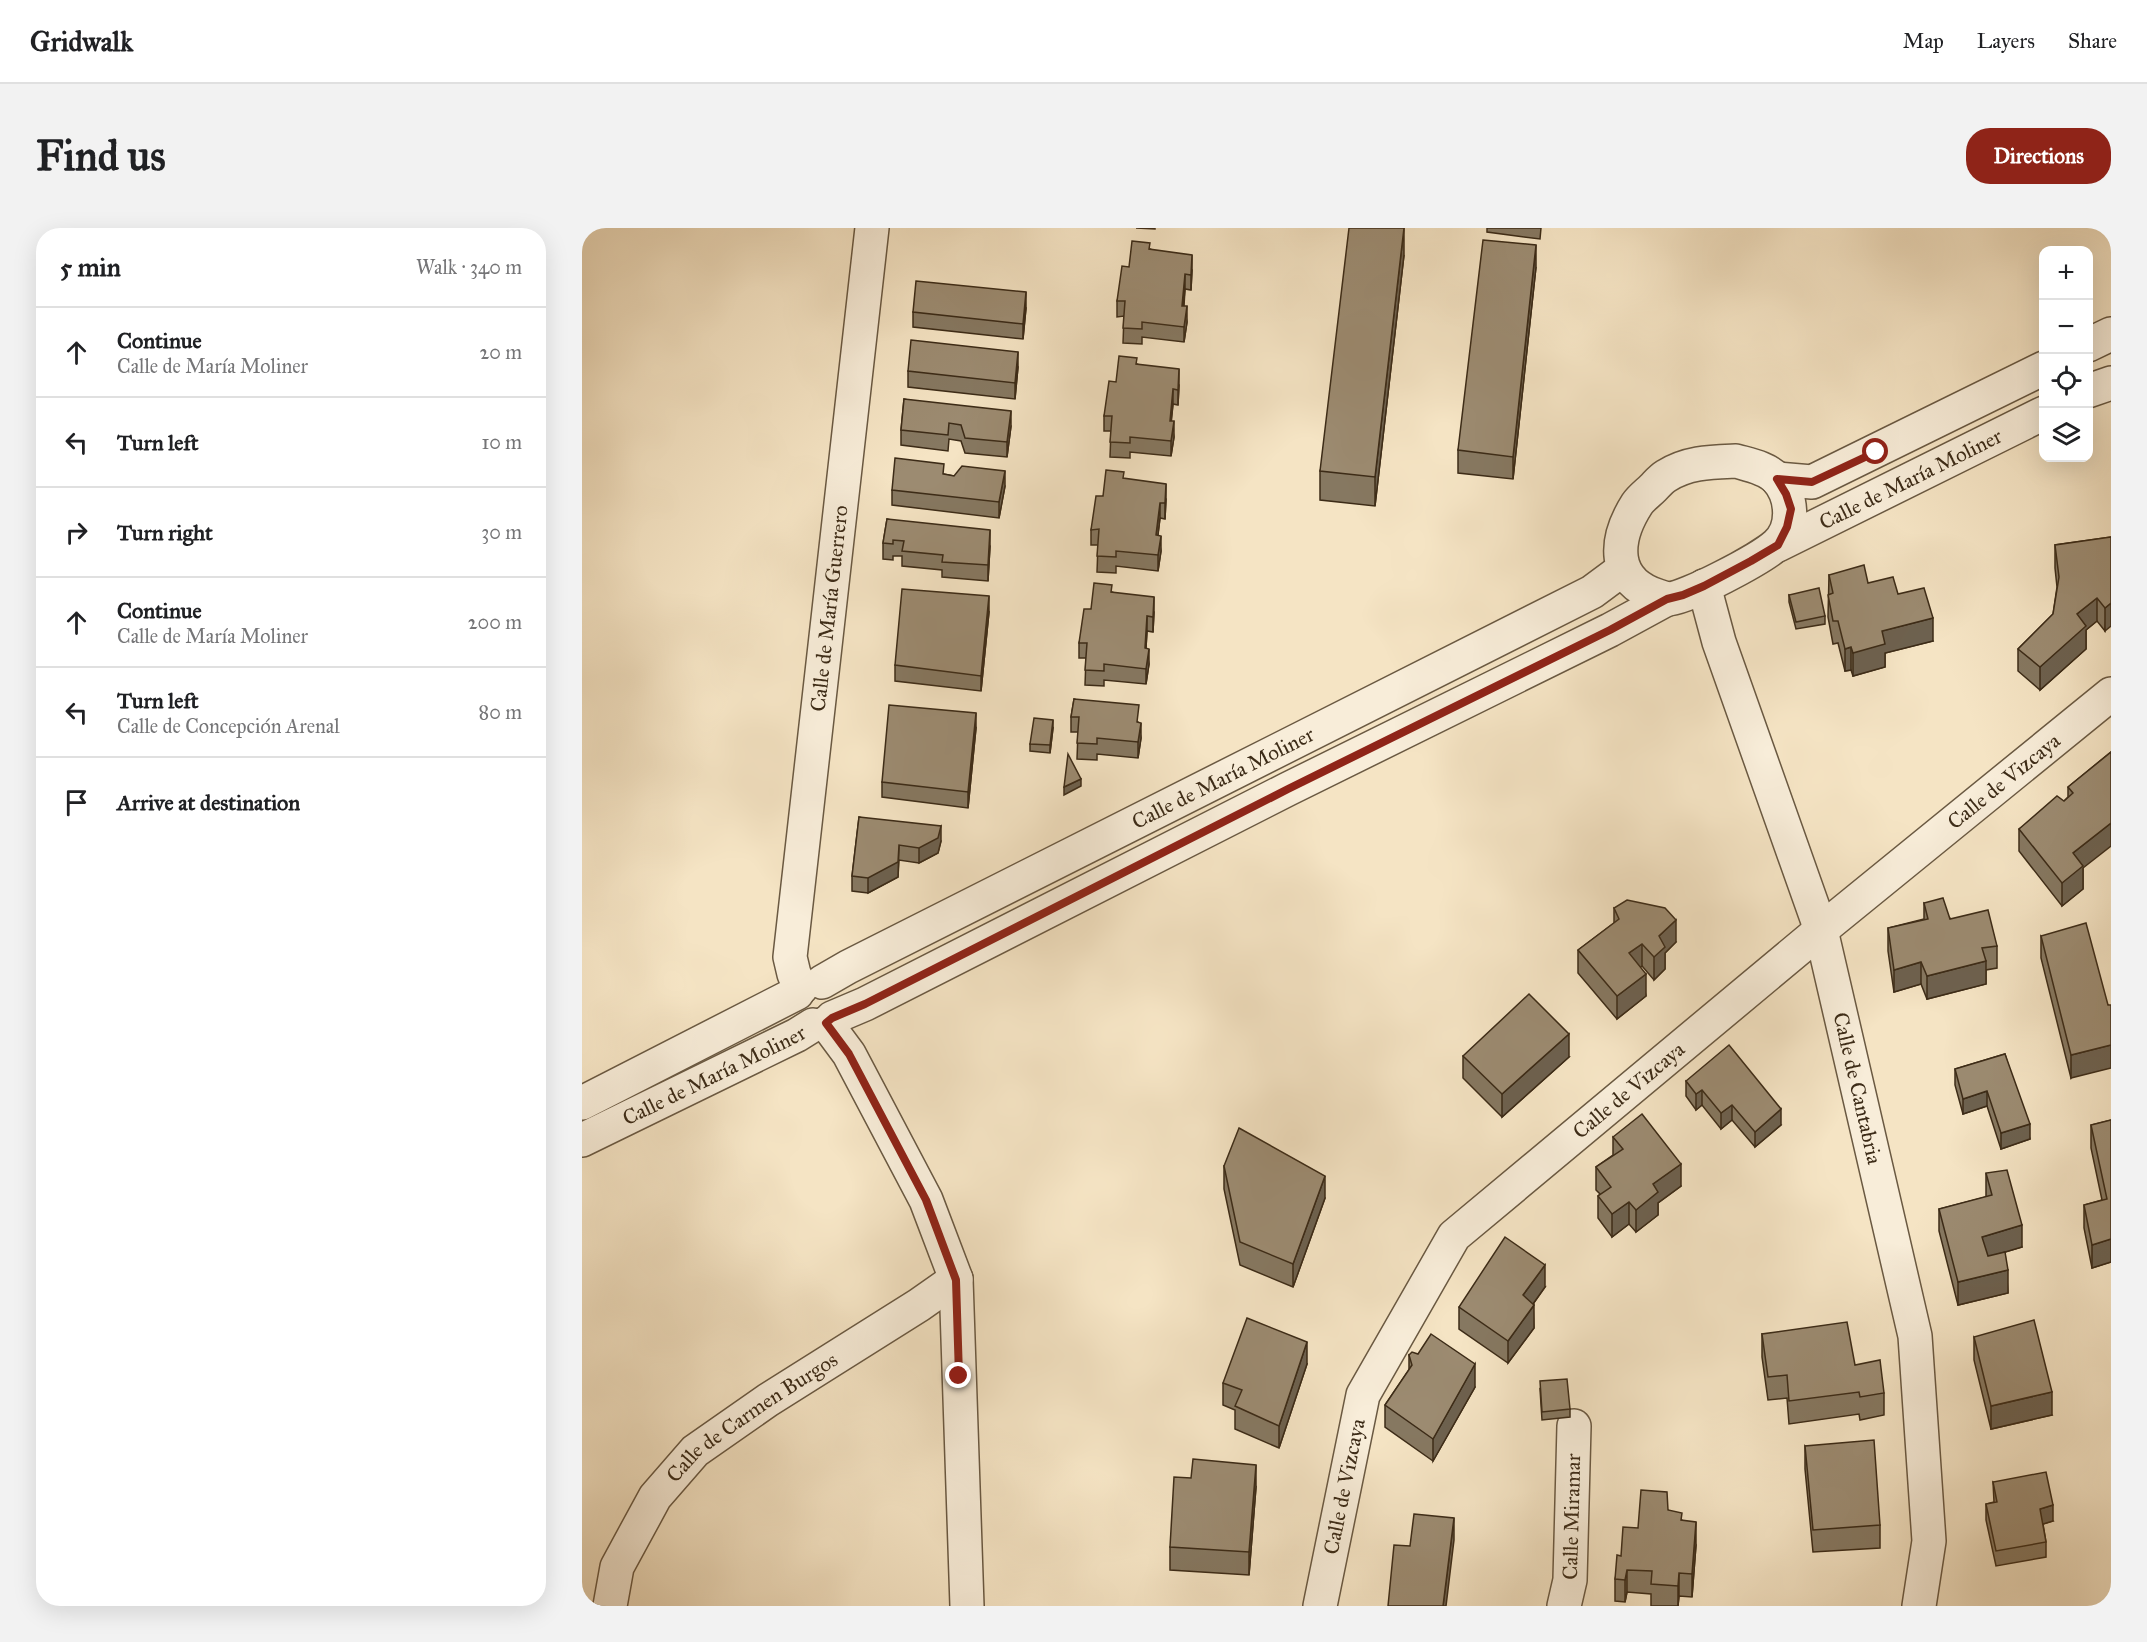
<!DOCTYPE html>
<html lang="en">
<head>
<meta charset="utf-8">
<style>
	:root { --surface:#fff; --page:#f2f2f2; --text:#202124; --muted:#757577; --line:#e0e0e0; --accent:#8f2418 }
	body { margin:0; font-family:"IM FELL Great Primer",serif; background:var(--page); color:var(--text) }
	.controls { position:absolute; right:18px; top:18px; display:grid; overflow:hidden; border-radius:12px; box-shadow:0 6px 24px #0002 }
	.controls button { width:54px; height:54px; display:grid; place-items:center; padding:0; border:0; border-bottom:2px solid var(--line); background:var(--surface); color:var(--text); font:30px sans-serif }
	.stop { position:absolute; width:18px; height:18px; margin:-14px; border:4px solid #8f2418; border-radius:50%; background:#fff }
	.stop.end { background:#8f2418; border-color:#fff; box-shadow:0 2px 6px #0008 }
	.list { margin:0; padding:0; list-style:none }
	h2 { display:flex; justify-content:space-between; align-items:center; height:78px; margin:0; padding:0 24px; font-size:26px }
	h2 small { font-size:20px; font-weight:400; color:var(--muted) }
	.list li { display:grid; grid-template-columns:39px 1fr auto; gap:18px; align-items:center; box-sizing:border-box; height:90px; padding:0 24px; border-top:2px solid var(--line) }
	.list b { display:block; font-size:22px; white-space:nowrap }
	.list p { margin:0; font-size:20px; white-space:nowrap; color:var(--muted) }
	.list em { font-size:20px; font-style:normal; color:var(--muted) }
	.icon { flex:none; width:33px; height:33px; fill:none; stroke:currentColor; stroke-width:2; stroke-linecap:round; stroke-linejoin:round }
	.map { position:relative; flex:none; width:1529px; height:1378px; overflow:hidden; border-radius:24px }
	header { display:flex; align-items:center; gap:36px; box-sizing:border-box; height:84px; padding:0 30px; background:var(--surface); border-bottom:2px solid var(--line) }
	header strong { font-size:28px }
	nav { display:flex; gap:33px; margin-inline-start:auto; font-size:21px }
	.intro { display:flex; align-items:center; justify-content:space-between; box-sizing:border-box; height:144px; padding:0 36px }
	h1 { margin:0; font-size:42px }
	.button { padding:15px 27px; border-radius:24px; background:var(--accent); color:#fff; font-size:21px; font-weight:700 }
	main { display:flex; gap:36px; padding:0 36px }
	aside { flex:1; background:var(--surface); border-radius:24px; box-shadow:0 6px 24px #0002 }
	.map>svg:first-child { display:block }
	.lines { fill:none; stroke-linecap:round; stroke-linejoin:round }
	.minor-casing { stroke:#6a5942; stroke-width:36 }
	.minor { stroke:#f8edd9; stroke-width:33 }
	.wall { fill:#867861; stroke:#3c2b17; stroke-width:1.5 }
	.shaded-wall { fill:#6d614f; stroke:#3c2b17; stroke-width:1.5 }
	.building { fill:#9c8b71; stroke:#3c2b17; stroke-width:1.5 }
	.route { stroke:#8f2418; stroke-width:8 }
	.labels { text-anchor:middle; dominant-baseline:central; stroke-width:4.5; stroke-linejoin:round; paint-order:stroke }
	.street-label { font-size:21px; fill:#3c2b17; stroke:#f8edd9 }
</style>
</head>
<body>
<header>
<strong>Gridwalk</strong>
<nav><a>Map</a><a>Layers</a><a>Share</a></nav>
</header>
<div class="intro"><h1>Find us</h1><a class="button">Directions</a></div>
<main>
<aside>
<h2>5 min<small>Walk · 340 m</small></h2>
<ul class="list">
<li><svg class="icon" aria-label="ahead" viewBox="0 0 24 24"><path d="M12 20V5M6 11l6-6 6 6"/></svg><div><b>Continue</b><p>Calle de María Moliner</p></div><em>20 m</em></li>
<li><svg class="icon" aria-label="left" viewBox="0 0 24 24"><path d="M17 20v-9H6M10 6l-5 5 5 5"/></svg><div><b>Turn left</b></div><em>10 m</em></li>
<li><svg class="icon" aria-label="right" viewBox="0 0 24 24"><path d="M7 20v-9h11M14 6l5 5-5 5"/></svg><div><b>Turn right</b></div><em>30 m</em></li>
<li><svg class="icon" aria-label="ahead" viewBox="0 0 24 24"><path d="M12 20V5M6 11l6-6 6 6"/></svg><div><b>Continue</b><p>Calle de María Moliner</p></div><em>200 m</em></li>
<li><svg class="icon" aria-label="left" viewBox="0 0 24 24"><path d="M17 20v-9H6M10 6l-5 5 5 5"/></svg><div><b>Turn left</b><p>Calle de Concepción Arenal</p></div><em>80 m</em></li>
<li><svg class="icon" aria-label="arrive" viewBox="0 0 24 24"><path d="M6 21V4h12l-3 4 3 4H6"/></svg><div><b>Arrive at destination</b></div></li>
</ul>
</aside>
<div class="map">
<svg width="1529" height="1378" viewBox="0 0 1529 1378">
	<rect width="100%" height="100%" fill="#f5e4c4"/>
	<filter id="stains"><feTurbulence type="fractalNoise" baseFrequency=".00333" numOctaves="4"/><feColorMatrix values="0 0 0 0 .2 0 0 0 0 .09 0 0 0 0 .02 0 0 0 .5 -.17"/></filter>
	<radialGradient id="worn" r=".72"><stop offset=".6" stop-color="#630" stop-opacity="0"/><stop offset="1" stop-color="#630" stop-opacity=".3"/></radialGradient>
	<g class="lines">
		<g class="minor-casing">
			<g id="minor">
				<path d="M1506,117L1529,106"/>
				<path d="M1506,163L1529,155"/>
				<path d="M1154,233C1168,237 1185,240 1195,251C1211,269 1213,301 1194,317C1180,330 1102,372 1085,371C1082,370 1079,369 1076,368C1029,353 1032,312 1055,276C1059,270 1066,265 1071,260C1075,256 1079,251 1084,248C1106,234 1130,234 1154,233Z"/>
				<path d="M1195,251L1230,254L1462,140"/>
				<path id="s1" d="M1196,317L1462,185"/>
				<path id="s2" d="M1122,358L1137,414L1239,702L1333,1108L1347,1313L1337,1378"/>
				<path id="s3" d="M240,754L266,739L1010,364L1041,341"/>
				<path id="s4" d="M219,760L212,746L208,729L290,0"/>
				<path d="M250,790L283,776L706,561L1028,402L1085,371"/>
				<path d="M244,795L267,826L344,972L374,1051L385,1378"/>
				<path d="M0,875L215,765"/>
				<path id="s5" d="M0,912L215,807L231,797"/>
				<path id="s6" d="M28,1378L35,1339L73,1269L113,1223L186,1172L337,1077L374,1051"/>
				<path id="s7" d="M738,1378L781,1167L872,1008L1239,702L1529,466"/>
				<path id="s8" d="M982,1378L988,1352L992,1198"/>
			</g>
		</g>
		<use href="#minor" class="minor"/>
	</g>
	<g class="wall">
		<path d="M554,0H573V1Z"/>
		<path d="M905,0H959L958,11L905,4Z"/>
		<path d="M568,21L610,42L609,62L603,61L602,78L605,94L602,114L560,109V116L541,115L542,88L535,89V73L547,39Z"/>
		<path d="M822,27L793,278L738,272V243Z"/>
		<path d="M954,39L931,251L876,245V222Z"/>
		<path d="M444,80L441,111L331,99V84Z"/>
		<path d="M555,136L597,157L596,177L591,176L589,193L592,209L589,228L548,224V230L528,229L529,203H522V188L534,154Z"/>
		<path d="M436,139L433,171L326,159V143Z"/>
		<path d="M322,171L429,198L425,229L383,225L379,213L367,211L366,223L319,217V202Z"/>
		<path d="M362,246L423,258L417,290L310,277V262Z"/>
		<path d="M542,251L584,271L583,291L578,290L576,307L579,323L576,343L534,338V345L515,344L516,317H509V302L521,268Z"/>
		<path d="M305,291L408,318L406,353L360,349V342L320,338V328H311V332L301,331V315Z"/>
		<path d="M1529,309L1523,403L1515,393L1504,402V421L1458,462L1436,443V421L1471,386L1475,359L1473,340V317Z"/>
		<path d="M1247,347L1286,355L1316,366L1351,413L1303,425V439L1271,448L1269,442L1263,443L1256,415L1251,416L1246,389Z"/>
		<path d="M530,364L572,384L571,404L565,403L564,420L567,436L564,456L522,452V458L503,457L504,430H497V415L509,381Z"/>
		<path d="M1207,367L1243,388V396L1214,401L1207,374Z"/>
		<path d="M407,384L399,463L313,453V437Z"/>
		<path d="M492,471L556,494L559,510L556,530L515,526V532L495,531L496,504H489V489Z"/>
		<path d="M394,500L386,580L300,569V554Z"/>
		<path d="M471,500L468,525L448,523V516Z"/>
		<path d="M1529,524L1501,640V661L1480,678L1437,623V601L1482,573L1486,569V559Z"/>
		<path d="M277,589L359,613L356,625L337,635L317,632L316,649L286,665L270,663V648Z"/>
		<path d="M1342,675L1415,718V740L1404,742V756L1345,771L1339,756L1312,764L1306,723V700L1342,691Z"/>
		<path d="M1032,680L1094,714L1083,725V741L1072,752L1060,738L1058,739L1064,768L1035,791L996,745V722L1032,695Z"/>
		<path d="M1459,708L1526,777L1489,850L1459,730Z"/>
		<path d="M1423,826L1448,911L1419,921L1405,878L1381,886L1373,857V841Z"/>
		<path d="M881,828L987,829L920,889L881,850Z"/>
		<path d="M1104,853L1199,897L1173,919L1150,892L1139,901L1120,877L1114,882L1104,868Z"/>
		<path d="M1529,892V1034L1510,1040L1502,1000V977L1520,972L1509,920V897Z"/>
		<path d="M1031,909L1099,958L1076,975V987L1054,1004L1047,996L1030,1009L1016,990V968L1018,966L1014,962V939L1031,927Z"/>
		<path d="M642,938L743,970L711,1059L658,1037L642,961Z"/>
		<path d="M1404,945L1440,1019L1423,1024L1426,1065L1376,1077L1357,1003V981L1404,969Z"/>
		<path d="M963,1059L951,1076L952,1100L926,1135L877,1101V1079Z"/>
		<path d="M1180,1106L1273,1137L1302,1165V1187L1278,1192L1277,1186L1207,1196L1205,1170L1186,1172L1180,1129Z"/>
		<path d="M1392,1109L1470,1187L1409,1201L1392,1132Z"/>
		<path d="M827,1127L893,1159L851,1233L803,1199V1177L827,1142Z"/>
		<path d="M725,1136L697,1220L653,1201V1182L641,1177V1155Z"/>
		<path d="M958,1161L988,1181V1189L960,1192Z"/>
		<path d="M1223,1218L1298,1297V1320L1231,1324L1223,1241Z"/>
		<path d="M1411,1254L1471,1293L1461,1296L1464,1314V1329L1414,1338L1404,1292V1276L1412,1274Z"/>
		<path d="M674,1259L667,1347L588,1342V1319Z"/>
		<path d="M1086,1282L1100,1292L1114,1317L1110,1369L1097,1368L1096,1378H1069V1366L1045,1364L1043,1374L1033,1373V1351L1039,1328L1056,1300Z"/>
	</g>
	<g class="shaded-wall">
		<path d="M822,0V27L793,278V249Z"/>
		<path d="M954,17V39L931,251V229Z"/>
		<path d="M610,27V42L609,62V47Z"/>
		<path d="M603,46V61L600,93V78Z"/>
		<path d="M444,64V80L441,111V96Z"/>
		<path d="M605,78V94L602,114V99Z"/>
		<path d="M436,124V139L433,171V155Z"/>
		<path d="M597,141V157L596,177V162Z"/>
		<path d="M591,161V176L588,208V193Z"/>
		<path d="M429,183V198L425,229V214Z"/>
		<path d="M592,193V209L589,228V213Z"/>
		<path d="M423,243V258L417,290V274Z"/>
		<path d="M584,256V271L583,291V275Z"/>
		<path d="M578,275V290L574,322V307Z"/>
		<path d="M408,302V318L406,353V337Z"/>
		<path d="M579,308V323L576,343V327Z"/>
		<path d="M407,368V384L399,463V448Z"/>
		<path d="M572,369V384L571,404V389Z"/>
		<path d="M1515,370V393L1504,402V421L1458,462V439L1495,386Z"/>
		<path d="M1529,375V398L1523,403V380Z"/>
		<path d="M565,388V403L563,436V420Z"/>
		<path d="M1351,390V413L1303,425V439L1271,448V425L1300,403Z"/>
		<path d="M1269,419V442L1263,443V421Z"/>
		<path d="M567,421V436L564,456V441Z"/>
		<path d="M394,485V500L386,580V564Z"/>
		<path d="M471,492V500L468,525V517Z"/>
		<path d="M559,495V510L556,530V514Z"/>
		<path d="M499,551V558L482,567V559Z"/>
		<path d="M1529,595V618L1501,640V661L1480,678V655L1491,625Z"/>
		<path d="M359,598V613L356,625L337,635V620Z"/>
		<path d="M317,617L316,649L286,665V650Z"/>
		<path d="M1094,692V714L1083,725V741L1072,752V729L1077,708Z"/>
		<path d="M1060,716V738L1047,748V725Z"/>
		<path d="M1404,733V756L1345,771V748Z"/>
		<path d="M1339,734V756L1312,764V742Z"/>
		<path d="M1064,746V768L1035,791V768Z"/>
		<path d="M987,806V829L920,889V866Z"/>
		<path d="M1529,817V840L1489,850V827Z"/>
		<path d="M1120,862V877L1114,882V866Z"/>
		<path d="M1405,863V878L1381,886V871Z"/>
		<path d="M1150,877V892L1139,901V885Z"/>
		<path d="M1199,881V897L1173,919V904Z"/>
		<path d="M1448,896V911L1419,921V905Z"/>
		<path d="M1099,936V958L1076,975V987L1054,1004V982L1071,956Z"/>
		<path d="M743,948V970L711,1059V1036Z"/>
		<path d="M1047,974V996L1030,1009V986Z"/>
		<path d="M1440,997V1019L1400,1031V1009Z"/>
		<path d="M1529,1011V1034L1510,1040V1017Z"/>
		<path d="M963,1037V1059L941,1090V1067Z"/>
		<path d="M1426,1042V1065L1376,1077V1054Z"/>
		<path d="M952,1077V1100L926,1135V1113Z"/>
		<path d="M725,1114V1136L697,1220V1198Z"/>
		<path d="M893,1136V1159L851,1233V1211Z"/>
		<path d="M1470,1164V1187L1409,1201V1178Z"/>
		<path d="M674,1237V1259L667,1347V1324Z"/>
		<path d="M1471,1277V1293L1458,1297V1281Z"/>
		<path d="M872,1290V1312L864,1378H861Z"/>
		<path d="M1114,1294V1317L1110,1369V1346Z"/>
		<path d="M1045,1342V1364L1043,1374V1352Z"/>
		<path d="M1097,1345V1368L1096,1378V1358Z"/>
	</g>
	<g class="building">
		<path d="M767,0H822L793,249L738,243Z"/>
		<path d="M901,12L954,17L931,229L876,222Z"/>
		<path d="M550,13L568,15L567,21L610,27L609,47L603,46L600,78H605L602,99L560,94V101L541,100L543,73H535L540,38L547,39Z"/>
		<path d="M334,53L444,64L441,96L331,84Z"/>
		<path d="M329,112L436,124L433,155L326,143Z"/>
		<path d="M537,128L555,130L554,136L597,141L596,162L591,161L588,193H592L589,213L548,209V215L528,214L530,188H522L527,153L534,154Z"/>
		<path d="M322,171L429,183L425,214L383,210L379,197L367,195L366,207L319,202Z"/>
		<path d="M313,230L362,236L361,246L372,248L380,238L423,243L417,274L310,262Z"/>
		<path d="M524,242L542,244L541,250L584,256L583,275H578L574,307L579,308L576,327L534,323V329L515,328L517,301L509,302L514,268H521Z"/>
		<path d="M305,291L408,302L406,337L360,334L361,327L320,323L322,313L311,312V316L301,315Z"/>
		<path d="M1529,309V375L1523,380L1515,370L1495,386L1504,398L1458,439L1436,421L1471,386L1477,349L1473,317Z"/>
		<path d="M1282,337L1286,355L1311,349L1316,366L1342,360L1351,390L1300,403L1303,416L1271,425L1269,419L1263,421L1256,393H1251L1246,367L1251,365L1247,347Z"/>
		<path d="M512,355L530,357L529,364L572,369L571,389L565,388L563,420L567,421L564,441L522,436V443L503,442L505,415H497L502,381H509Z"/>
		<path d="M1237,360L1243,388L1214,394L1207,367Z"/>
		<path d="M320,361L407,368L399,448L313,437Z"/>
		<path d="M492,471L557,477L555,494L559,495L556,514L515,510V516L495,515L497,489H489Z"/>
		<path d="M307,477L394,485L386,564L300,554Z"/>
		<path d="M452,490L471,492L468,517L448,516Z"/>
		<path d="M1529,524V595L1491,625L1501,638L1480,655L1437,601L1475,568L1482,573L1491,565L1486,559Z"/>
		<path d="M486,526L499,551L482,559Z"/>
		<path d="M277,589L359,598L356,610L337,620L317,617L316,634L286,650L270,648Z"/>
		<path d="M1361,670L1368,691L1406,682L1415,718L1400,720L1404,733L1345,748L1339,734L1312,742L1306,700L1346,691L1342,675Z"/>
		<path d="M1045,672L1083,680L1094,692L1077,708L1083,719L1072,729L1060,716L1047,725L1064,746L1035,768L996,722L1037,691L1032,680Z"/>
		<path d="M1504,695L1526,777H1529V817L1489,827L1459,708Z"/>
		<path d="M947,766L987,806L920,866L881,828Z"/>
		<path d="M1147,817L1199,881L1173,904L1150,877L1139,885L1120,862L1114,866L1104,853Z"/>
		<path d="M1423,826L1448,896L1419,905L1405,863L1381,871L1373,841Z"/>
		<path d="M1060,886L1099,936L1071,956L1076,964L1054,982L1047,974L1030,986L1016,968L1029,959L1014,939L1041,921L1031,909Z"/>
		<path d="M1529,892V1011L1510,1017L1502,977L1525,971L1509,897Z"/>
		<path d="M657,900L743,948L711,1036L658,1014L642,938Z"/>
		<path d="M1425,942L1440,997L1400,1009L1406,1028L1423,1024L1426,1042L1376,1054L1357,981L1410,967L1404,945Z"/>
		<path d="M923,1009L963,1037L941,1067L952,1077L926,1113L877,1079Z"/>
		<path d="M665,1090L725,1114L697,1198L653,1178L660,1162L641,1155Z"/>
		<path d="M1452,1092L1470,1164L1409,1178L1392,1109Z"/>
		<path d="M1265,1094L1273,1137L1298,1132L1302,1165L1278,1169L1277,1164L1207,1173L1205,1147L1186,1149L1180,1106Z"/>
		<path d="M849,1106L893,1136L851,1211L803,1177L830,1137L827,1127L830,1124L836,1126Z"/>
		<path d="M985,1151L988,1181L960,1184L958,1153Z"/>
		<path d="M1292,1212L1298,1297L1231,1302L1223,1218Z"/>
		<path d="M611,1231L674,1237L667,1324L588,1319L592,1249L609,1250Z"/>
		<path d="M1464,1244L1471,1277L1458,1281L1464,1314L1414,1323L1404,1276L1415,1274L1411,1254Z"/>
		<path d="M1059,1262L1085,1264L1086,1282L1100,1285L1099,1292L1114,1294L1110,1346L1097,1345L1096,1358L1069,1356L1070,1343L1045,1342L1043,1352L1033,1351L1035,1327L1039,1328L1041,1299L1056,1300Z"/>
		<path d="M832,1286L872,1290L861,1378H806L812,1317L828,1318Z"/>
		<path d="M1529,1376V1378H1512Z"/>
	</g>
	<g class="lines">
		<path class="route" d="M377,1148L374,1052L344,972L267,826L244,795L250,790L283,776L706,561L1028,402L1085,371L1101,367L1122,358L1169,333L1196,317L1205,299L1209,281L1204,266L1195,251L1230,254L1294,224"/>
	</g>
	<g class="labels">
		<g class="street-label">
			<text stroke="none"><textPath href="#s1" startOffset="148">Calle de María Moliner</textPath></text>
			<text stroke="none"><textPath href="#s4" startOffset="384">Calle de María Guerrero</textPath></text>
			<text stroke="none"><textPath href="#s3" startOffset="450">Calle de María Moliner</textPath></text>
			<text stroke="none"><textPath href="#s7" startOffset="1112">Calle de Vizcaya</textPath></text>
			<text stroke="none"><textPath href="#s5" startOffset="147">Calle de María Moliner</textPath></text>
			<text stroke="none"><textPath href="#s2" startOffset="526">Calle de Cantabria</textPath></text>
			<text stroke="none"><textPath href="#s7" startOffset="626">Calle de Vizcaya</textPath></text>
			<text stroke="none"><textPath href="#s6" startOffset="246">Calle de Carmen Burgos</textPath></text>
			<text stroke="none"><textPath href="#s7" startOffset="122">Calle de Vizcaya</textPath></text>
			<text stroke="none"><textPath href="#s8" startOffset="90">Calle Miramar</textPath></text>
		</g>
	</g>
	<rect width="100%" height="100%" filter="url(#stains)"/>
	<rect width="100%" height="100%" fill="url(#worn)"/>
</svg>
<div class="controls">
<button>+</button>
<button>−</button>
<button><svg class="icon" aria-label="locate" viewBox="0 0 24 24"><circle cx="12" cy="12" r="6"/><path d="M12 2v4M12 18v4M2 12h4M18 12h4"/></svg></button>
<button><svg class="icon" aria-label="layers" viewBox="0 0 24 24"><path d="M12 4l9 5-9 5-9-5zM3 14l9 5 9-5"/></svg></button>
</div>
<div class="stop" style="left:1294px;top:224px"></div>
<div class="stop end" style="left:377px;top:1148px"></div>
</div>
</main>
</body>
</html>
